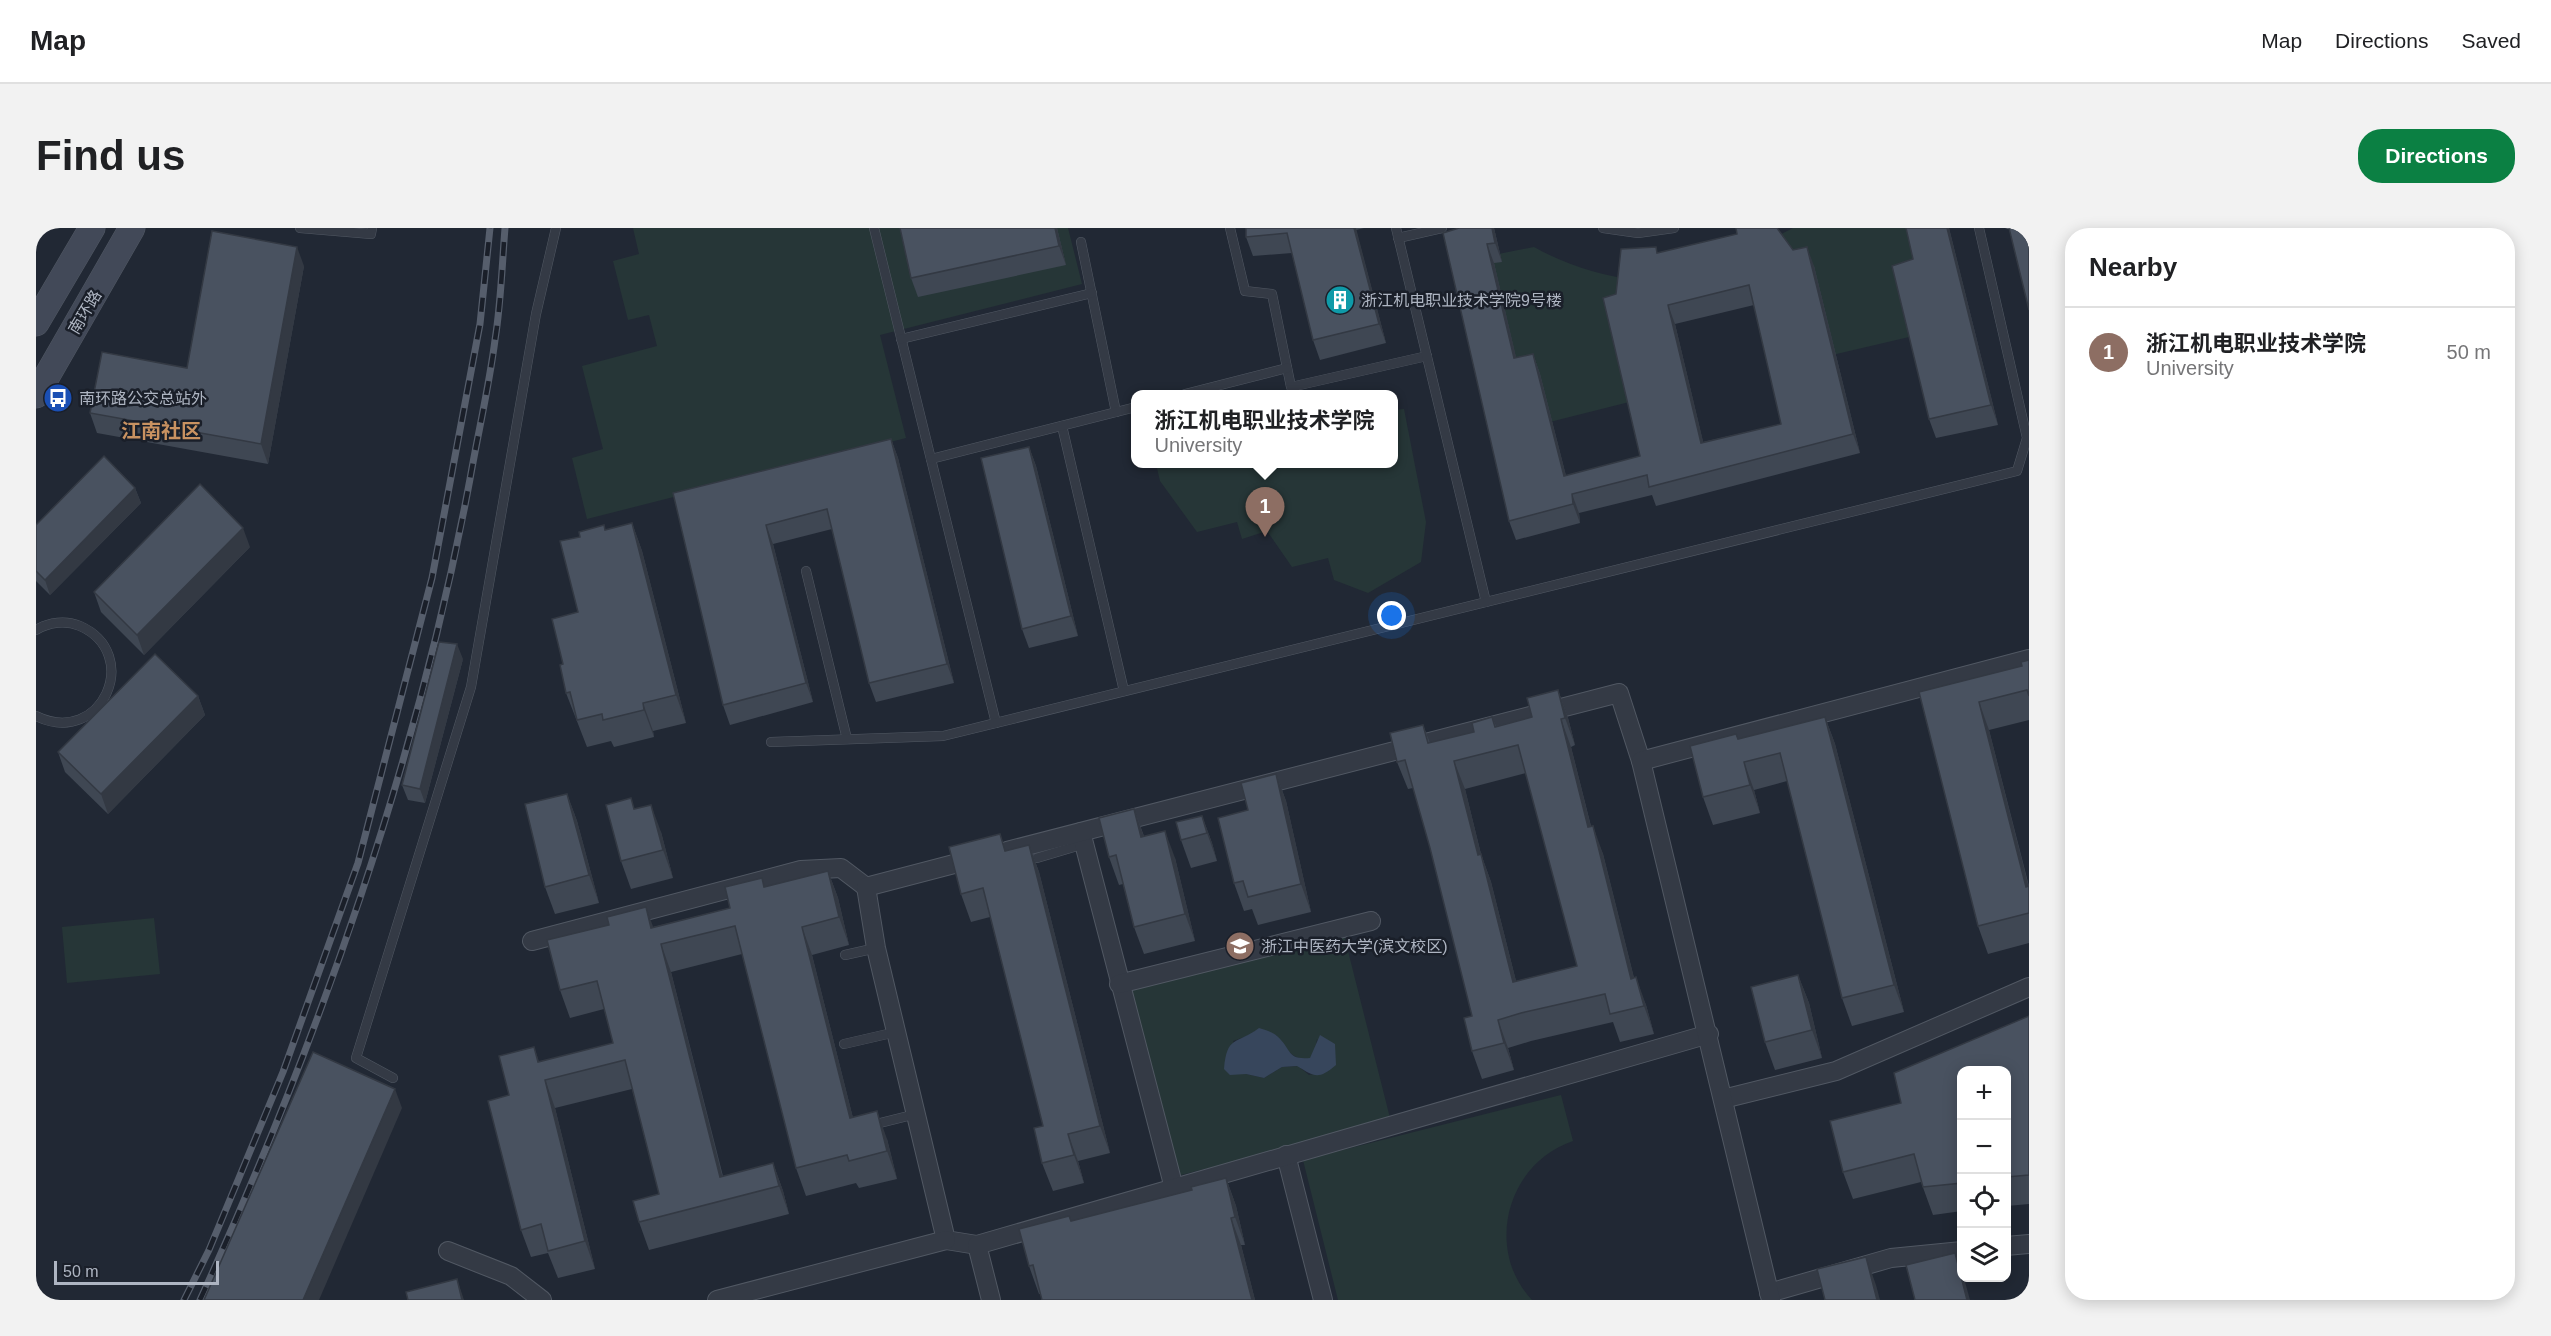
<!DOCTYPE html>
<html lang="en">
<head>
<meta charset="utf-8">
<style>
	:root { --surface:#fff; --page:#f2f2f2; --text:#202124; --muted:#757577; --line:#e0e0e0; --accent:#0b8043 }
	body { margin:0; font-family:Helvetica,"Noto Sans SC",sans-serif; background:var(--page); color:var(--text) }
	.controls { position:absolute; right:18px; bottom:18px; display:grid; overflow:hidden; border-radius:12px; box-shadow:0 3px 15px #0003 }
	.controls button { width:54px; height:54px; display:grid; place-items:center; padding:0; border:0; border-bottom:2px solid var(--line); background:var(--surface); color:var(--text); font:30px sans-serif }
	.scale { position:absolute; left:18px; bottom:15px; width:165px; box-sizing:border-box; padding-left:6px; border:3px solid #aeb5c2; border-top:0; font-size:16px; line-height:21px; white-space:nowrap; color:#aeb5c2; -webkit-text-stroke:4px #1a1f29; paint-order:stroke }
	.you { position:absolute; left:1356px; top:388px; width:21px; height:21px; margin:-15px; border:4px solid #fff; border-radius:50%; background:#1a73e8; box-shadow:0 0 0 9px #1a73e833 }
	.badge { display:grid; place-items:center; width:39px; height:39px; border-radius:50%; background:var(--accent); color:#fff; font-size:20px; font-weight:700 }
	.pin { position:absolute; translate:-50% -50px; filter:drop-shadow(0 2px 3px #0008) }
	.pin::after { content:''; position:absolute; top:32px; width:21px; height:18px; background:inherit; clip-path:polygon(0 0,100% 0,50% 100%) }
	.popup { position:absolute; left:1095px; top:162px; width:267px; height:78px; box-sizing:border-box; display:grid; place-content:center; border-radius:12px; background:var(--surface); filter:drop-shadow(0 2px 4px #0005); font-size:20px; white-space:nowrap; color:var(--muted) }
	.popup b { font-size:22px; color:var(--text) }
	.popup::after { content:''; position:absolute; left:50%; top:100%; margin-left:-12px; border:12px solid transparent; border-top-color:var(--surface) }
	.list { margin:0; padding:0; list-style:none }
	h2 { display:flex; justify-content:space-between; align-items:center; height:78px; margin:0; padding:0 24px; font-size:26px }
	h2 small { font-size:20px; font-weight:400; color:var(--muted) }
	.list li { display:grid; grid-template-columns:39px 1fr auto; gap:18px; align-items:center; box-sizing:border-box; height:90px; padding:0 24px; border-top:2px solid var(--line) }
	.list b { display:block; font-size:22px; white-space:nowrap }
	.list p { margin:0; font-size:20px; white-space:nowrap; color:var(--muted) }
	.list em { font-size:20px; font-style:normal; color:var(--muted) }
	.icon { flex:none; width:33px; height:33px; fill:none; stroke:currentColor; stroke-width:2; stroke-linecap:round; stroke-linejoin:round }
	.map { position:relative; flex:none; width:1993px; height:1072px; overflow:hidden; border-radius:24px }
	header { display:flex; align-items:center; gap:36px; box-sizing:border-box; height:84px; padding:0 30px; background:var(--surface); border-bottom:2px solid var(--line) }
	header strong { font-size:28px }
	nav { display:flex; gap:33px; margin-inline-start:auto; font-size:21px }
	.intro { display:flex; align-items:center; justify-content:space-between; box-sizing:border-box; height:144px; padding:0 36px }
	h1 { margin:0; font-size:42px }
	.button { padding:15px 27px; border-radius:24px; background:var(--accent); color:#fff; font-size:21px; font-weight:700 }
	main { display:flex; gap:36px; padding:0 36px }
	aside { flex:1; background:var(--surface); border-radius:24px; box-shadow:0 3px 15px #0003 }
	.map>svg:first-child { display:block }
	.green { fill:#263637; fill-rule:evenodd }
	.water { fill:#37465c }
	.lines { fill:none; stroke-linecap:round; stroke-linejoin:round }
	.lane-casing { stroke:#515863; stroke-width:10 }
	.street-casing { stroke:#515863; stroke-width:20 }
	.secondary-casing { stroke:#515863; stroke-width:27 }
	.lane { stroke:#343a45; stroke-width:9 }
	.street { stroke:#343a45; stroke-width:18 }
	.secondary { stroke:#424958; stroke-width:26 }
	.rail-casing { stroke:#565e6c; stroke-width:7 }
	.rail { stroke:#1a1f29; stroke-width:4.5; stroke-dasharray:14; stroke-linecap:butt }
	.wall { fill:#3f4753; fill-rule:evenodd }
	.shaded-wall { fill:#333943 }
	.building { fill:#495260; stroke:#333943; stroke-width:1.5; fill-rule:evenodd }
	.labels { text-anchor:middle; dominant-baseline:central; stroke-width:5; stroke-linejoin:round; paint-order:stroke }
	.poi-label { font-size:16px; fill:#aeb5c2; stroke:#1a1f29; text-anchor:start }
	.street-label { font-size:16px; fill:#aeb5c2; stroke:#1a1f29 }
	.quarter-label { font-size:20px; font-weight:bold; fill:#c99261; stroke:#1a1f29 }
</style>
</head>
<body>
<header>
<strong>Map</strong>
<nav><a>Map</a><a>Directions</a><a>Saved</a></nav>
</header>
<div class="intro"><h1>Find us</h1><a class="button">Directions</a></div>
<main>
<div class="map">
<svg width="1993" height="1072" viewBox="0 0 1993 1072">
	<rect width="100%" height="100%" fill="#212834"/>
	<g class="green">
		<path d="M597,0H1032L1046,56L844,107L870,210L551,291L536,230L567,221L546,138L621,118L613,87L592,92L577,33L603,26Z"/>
		<path d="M1757,0H1884L1903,102L1762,135L1730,14Z"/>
		<path d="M1498,19C1532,38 1565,47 1602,53L1621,167L1486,201L1442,30Z"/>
		<path d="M1368,181L1390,294L1385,334L1332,365L1298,352L1292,330L1256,339L1231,303L1206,311L1201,294L1161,304L1124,253L1120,236H1358V182Z"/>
		<path d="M118,690L124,746L31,755L26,699Z"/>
		<path d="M1308,707L1355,894L1141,948L1094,761ZM1219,803L1240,807C1251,821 1255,832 1274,831L1279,823L1281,811L1293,843L1273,847L1262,838L1246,839L1228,850L1210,846L1197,813L1214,807Z"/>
		<path d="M1525,867L1537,913C1471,935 1448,1021 1496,1072H1302L1267,932Z"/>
	</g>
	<path class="water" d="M1223,800C1229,802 1237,804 1241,808C1256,821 1250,832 1274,830L1284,807L1299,816L1300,837C1282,852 1279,849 1261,838L1246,839L1228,850L1210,846L1194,847L1188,841C1191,807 1200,817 1223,800Z"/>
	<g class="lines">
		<g class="lane-casing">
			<g id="lane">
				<path d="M264,0L335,6L336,0"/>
				<path d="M838,0L960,495"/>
				<path d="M1194,0L1209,63L1236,66L1255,159L1391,128"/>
				<path d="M1360,0L1450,374"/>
				<path d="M1567,0L1602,5L1638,0"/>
				<path d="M1362,10L1406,0"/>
				<path d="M1045,14L1080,184"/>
				<path d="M865,111L1056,65"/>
				<path d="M1149,166L1251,140"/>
				<path d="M1026,198L1088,463"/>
				<path d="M895,231L1100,179"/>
				<path d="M770,343L811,511"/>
				<path d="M0,402C13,394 30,392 44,398C107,426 66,520 0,488"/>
				<path d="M735,514L907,508L1981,243L1991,210L1943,0"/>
				<path d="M1001,630L1048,616"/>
				<path d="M809,727L840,720"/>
				<path d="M808,816L860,804"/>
				<path d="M357,850L320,830L435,459L500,86L520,0"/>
				<path d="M836,897L880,886"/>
			</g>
		</g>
		<g class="street-casing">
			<g id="street">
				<path d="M1045,604L1138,960"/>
				<path d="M971,623L1583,465L1605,533"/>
				<path d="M496,713L765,642L805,640L830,659"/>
				<path d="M1083,756L1335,693"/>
				<path d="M1687,871L1800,843L1993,759"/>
				<path d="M1250,927L1287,1072"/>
				<path d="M941,1017L910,1012L840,720L830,659L941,630"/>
				<path d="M1970,1018L1993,1016"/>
				<path d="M412,1023L475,1048L506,1072"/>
				<path d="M1733,1065L1855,1030L1926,1023"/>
				<path d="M681,1072L910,1012"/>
				<path d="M955,1072L941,1017L1673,806"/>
				<path d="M1735,1072L1605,533L1993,431"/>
			</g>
		</g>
		<g class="secondary-casing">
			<g id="secondary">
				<path d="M0,95L56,0"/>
				<path d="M0,167L96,0"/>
			</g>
		</g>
		<use href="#lane" class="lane"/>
		<use href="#street" class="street"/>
		<use href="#secondary" class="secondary"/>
		<g class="rail-casing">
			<g id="rail">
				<path d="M148,1072L173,1022L247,844L322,635L396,350L444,96L454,0"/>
				<path d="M164,1072C284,809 381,536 434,251C442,205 453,159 459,112C465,75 466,37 469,0"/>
			</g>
		</g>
		<use href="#rail" class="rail"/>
	</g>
	<g class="wall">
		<path d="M864,0H1021L1030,37L882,69L875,50Z"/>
		<path d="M1210,0H1328L1320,2L1350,115L1284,132L1277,112L1256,25L1217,28L1210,9Z"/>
		<path d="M1423,0H1458L1466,34L1458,35L1480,130L1497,126L1504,146L1530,248L1604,228L1580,66L1622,24L1757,22L1778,38L1824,225L1620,278L1616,267L1543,285L1544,295L1480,312L1473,293ZM1718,77L1745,196L1667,214L1639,96Z"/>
		<path d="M1870,0H1913L1962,197L1900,210L1893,191L1877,31Z"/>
		<path d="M268,38L232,236L61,205L54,185L151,140Z"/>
		<path d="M855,211L862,230L918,455L840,474L833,455L796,301L737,316L777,474L694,497L687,477L637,265Z"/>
		<path d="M993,219L1000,238L1042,408L993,420L986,401Z"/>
		<path d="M99,260L105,275L14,367L0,353V297Z"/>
		<path d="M596,295L606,323L650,495L617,503L618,509L578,519L575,513L551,519L530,465L527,436L570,302Z"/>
		<path d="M214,319L108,427L65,384L58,364Z"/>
		<path d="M427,431L389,575L372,572L366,557Z"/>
		<path d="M1993,432V492L1953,502L1993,658V715L1952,726L1942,698L1883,464L1986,438Z"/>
		<path d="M1522,462L1532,490L1539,517L1535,519L1555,598L1567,626L1598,750L1610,777L1618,806L1584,814L1577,794L1495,813L1472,820L1478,842L1446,851L1436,823V788L1394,620L1377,560L1372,561L1361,534L1387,497L1394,515L1438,504L1456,489L1460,498L1496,489ZM1490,545L1541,738L1480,753L1455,654L1445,626L1429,561Z"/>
		<path d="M162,468L169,487L72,586L29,544L22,524Z"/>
		<path d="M1789,489L1799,516L1868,784L1816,798L1806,770L1751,553L1718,562L1724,585L1677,597L1667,569L1700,506L1702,511Z"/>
		<path d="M1240,546L1250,573L1275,684L1222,697L1216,681L1208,683L1198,655L1212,582Z"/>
		<path d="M531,566L541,593L563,675L519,686L509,659Z"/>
		<path d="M599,581L625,604L637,650L595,661L585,633Z"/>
		<path d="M1098,581L1108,608L1139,630L1159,713L1108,726L1098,699L1087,656L1083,657L1073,629Z"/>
		<path d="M1166,588L1176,615L1181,633L1155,640L1145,612Z"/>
		<path d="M993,617L1003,644L1074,925L1042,933L1048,955L1017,963L1006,935L1007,898L954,689L935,694L925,666L970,623Z"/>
		<path d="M792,643L802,670L813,717L776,727L817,890L851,911L861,951L823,960L820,955L770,968L760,940L706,726L635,744L687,948L737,935L747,963L753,986L613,1022L603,994L623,966L596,861L519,880L559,1041L522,1050L512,1025L495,1029L485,1002L473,867L503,834L577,815L568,781L534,790L524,762L573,697L617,699L694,680L729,659Z"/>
		<path d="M1762,747L1773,775L1786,830L1739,842L1729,814Z"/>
		<path d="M1993,788V976L1971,978V843H1926V983L1897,987L1885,954L1817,971L1807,944L1865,875Z"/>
		<path d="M1190,950L1200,978L1209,1017H1205L1219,1072H1006L1005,1066H1003L993,1038L1156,962Z"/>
	</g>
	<g class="shaded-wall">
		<path d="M1019,0H1021L1030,37L1023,18Z"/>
		<path d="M1318,0H1320L1350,115L1343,96Z"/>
		<path d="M1456,0H1458L1466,34L1459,15Z"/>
		<path d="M1911,0H1913L1962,197L1955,177Z"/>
		<path d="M1451,16L1458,35L1485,150L1478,130Z"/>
		<path d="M261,19L268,38L232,236L225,216Z"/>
		<path d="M1771,19L1778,38L1824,225L1817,206Z"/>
		<path d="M1632,77L1639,96L1672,234L1665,215Z"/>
		<path d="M1497,126L1504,146L1535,267L1528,248Z"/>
		<path d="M855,211L862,230L918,455L911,436Z"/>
		<path d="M993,219L1000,238L1042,408L1035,388Z"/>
		<path d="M99,260L105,275L14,367L9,352Z"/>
		<path d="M1536,266L1543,285L1544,295L1537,276Z"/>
		<path d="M596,295L606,323L650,495L640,467Z"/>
		<path d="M730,297L737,316L777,474L770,455Z"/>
		<path d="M207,300L214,319L108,427L101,407Z"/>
		<path d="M421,416L427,431L389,575L384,561Z"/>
		<path d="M1522,462L1532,490L1539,517L1529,490Z"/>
		<path d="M162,468L169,487L72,586L65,566Z"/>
		<path d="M1943,474L1953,502L1993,660L1990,659Z"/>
		<path d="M607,475L617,503L618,509L608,482Z"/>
		<path d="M1789,489L1799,516L1868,784L1858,757Z"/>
		<path d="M1525,491L1535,519L1562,627L1552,599Z"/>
		<path d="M1418,533L1429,561L1452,655L1442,627Z"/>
		<path d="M1708,534L1718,562L1724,585L1714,557Z"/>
		<path d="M1240,546L1250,573L1275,684L1265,656Z"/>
		<path d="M531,566L541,593L563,675L553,647Z"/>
		<path d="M615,577L625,604L637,650L627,622Z"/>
		<path d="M1098,581L1108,609H1105Z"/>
		<path d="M1166,588L1176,615L1181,633L1171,605Z"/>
		<path d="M1557,598L1567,626L1605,778L1595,751Z"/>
		<path d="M1129,603L1139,630L1159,713L1149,686Z"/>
		<path d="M993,617L1003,644L1074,925L1064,898Z"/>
		<path d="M1445,626L1455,654L1487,781L1477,754Z"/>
		<path d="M792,643L802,670L813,717L803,689Z"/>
		<path d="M610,679L620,707L615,700Z"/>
		<path d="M766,699L776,727L824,918L814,890Z"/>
		<path d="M625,716L635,744L692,971L684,949Z"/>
		<path d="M1762,747L1773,775L1786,830L1776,802Z"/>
		<path d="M1600,749L1610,777L1618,806L1608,778Z"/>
		<path d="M1462,792L1472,820L1478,842L1468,815Z"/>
		<path d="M498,819L519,880L559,1041L549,1013Z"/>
		<path d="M359,861L366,880L283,1072H267Z"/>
		<path d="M841,883L851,911L861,951L851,923Z"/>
		<path d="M1032,906L1042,933L1048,955L1038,927Z"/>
		<path d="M737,935L747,963L753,986L743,958Z"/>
		<path d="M1190,950L1200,978L1209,1017L1199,989Z"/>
		<path d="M1195,990L1205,1017L1219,1072H1216Z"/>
		<path d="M1919,1025L1926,1043V1050H1928L1934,1072H1931Z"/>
		<path d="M1830,1029L1840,1057L1844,1072H1841Z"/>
		<path d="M421,1051L428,1072H426Z"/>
	</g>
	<g class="building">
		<path d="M864,0H1019L1023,18L875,50Z"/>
		<path d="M1210,0H1318L1343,96L1277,112L1251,5L1210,9Z"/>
		<path d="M1423,0H1456L1459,15L1451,16L1478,130L1497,126L1528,248L1604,228L1567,70L1580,66L1585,21L1620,19L1621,25L1701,6L1700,0H1741L1757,22L1771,19L1817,206L1613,259L1611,247L1536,266L1537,276L1473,293L1407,5ZM1713,57L1745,196L1665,215L1632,77Z"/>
		<path d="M1870,0H1911L1955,177L1893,191L1856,38L1877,31Z"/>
		<path d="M1973,0H1993V82Z"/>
		<path d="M176,3L261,19L225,216L54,185L66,124L151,140Z"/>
		<path d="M855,211L911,436L833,455L791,281L730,297L770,455L687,477L637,265Z"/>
		<path d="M993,219L1035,388L986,401L945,230Z"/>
		<path d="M68,228L99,260L9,352L0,343V297Z"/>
		<path d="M164,256L207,300L101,407L58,364Z"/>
		<path d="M596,295L640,467L607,475L608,482L567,492L566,486L541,492L534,464L530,465L524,437L527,436L516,391L542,384L524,313L544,309L543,304L568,297L569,302Z"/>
		<path d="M403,414L421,416L384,561L366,557Z"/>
		<path d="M119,426L162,468L65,566L22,524Z"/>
		<path d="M1993,432V468L1991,462L1943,474L1990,659L1993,658V685L1942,698L1883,464L1986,438L1985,434Z"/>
		<path d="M1522,462L1529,490L1525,491L1552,599L1557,598L1595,751L1600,749L1608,778L1574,786L1569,766L1485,785L1462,792L1468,815L1436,823L1428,790L1436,788L1394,620L1369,532L1361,534L1354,505L1387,497L1392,515L1438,504L1436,495L1456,489L1459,499L1496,489L1491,470ZM1482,517L1541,738L1477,754L1445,626L1442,627L1418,533Z"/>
		<path d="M1789,489L1858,757L1806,770L1744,525L1708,534L1714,557L1667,569L1654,518L1700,506L1702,511Z"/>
		<path d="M1240,546L1265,656L1212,669L1207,653L1198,655L1182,590L1212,582L1205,555Z"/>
		<path d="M531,566L553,647L509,659L489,576Z"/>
		<path d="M595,570L598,581L615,577L627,622L585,633L570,577Z"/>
		<path d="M1098,581L1105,609L1129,603L1149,686L1098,699L1080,627L1073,629L1063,590Z"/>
		<path d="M1166,588L1171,605L1145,612L1140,594Z"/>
		<path d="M964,606L969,623L993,617L1064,898L1032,906L1038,927L1006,935L998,900L1007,898L947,660L925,666L913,619Z"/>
		<path d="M792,643L803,689L766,699L814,890L841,883L851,923L813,933L811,927L760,940L699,698L625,716L684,949L737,935L743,958L603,994L597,973L623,966L589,832L509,852L549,1013L512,1023L505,996L485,1002L452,873L473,867L463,828L498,819L502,834L577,815L561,753L524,762L511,712L573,697L571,689L610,679L615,700L694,680L689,659L726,650L728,659Z"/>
		<path d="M1762,747L1776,802L1729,814L1715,759Z"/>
		<path d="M1993,788V947L1971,949V843H1926V955L1887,959L1878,926L1807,944L1794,893L1865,875L1858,845Z"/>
		<path d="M277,824L359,861L267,1072H168Z"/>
		<path d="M1190,950L1199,989L1195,990L1216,1072H1006L997,1037L993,1038L983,1001L1033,988L1035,993L1156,962L1155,959Z"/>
		<path d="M1919,1025L1931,1072H1879L1870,1037Z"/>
		<path d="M1830,1029L1841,1072H1789L1781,1041Z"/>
		<path d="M421,1051L426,1072H372L370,1064Z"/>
	</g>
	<defs>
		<g id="building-disc" transform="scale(1.5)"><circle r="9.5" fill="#0f9aa8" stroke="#1a1f29"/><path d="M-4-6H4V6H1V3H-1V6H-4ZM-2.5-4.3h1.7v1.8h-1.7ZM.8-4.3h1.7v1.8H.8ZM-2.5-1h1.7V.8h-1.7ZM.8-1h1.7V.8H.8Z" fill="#fff"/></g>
		<g id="bus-disc" transform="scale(1.5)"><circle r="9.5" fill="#1a4fb4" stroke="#1a1f29"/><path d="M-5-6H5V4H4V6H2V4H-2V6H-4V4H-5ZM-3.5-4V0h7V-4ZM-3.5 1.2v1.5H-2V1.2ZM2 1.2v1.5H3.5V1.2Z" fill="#fff"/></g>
		<g id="university-disc" transform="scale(1.5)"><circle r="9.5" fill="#8d6e63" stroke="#1a1f29"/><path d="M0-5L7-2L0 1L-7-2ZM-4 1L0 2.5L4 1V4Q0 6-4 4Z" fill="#fff"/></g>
	</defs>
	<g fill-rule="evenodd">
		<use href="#building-disc" x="1304" y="72"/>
		<use href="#bus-disc" x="22" y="170"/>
		<use href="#university-disc" x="1204" y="718"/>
	</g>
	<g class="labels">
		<g class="poi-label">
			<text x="1325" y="72">浙江机电职业技术学院9号楼</text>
			<text x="43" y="170">南环路公交总站外</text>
			<text x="1225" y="718">浙江中医药大学(滨文校区)</text>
		</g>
		<g class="street-label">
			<text transform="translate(49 84) rotate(-59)">南环路</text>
		</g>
		<g class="quarter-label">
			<text x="125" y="203">江南社区</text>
		</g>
	</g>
</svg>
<div class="controls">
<button>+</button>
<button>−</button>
<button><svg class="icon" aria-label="locate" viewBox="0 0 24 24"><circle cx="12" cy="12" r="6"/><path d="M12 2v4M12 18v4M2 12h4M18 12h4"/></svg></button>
<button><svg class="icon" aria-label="layers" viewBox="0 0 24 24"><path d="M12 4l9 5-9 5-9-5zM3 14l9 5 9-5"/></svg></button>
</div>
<div class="scale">50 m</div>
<div class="you"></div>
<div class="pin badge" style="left:1229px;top:309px;background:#8d6e63">1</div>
<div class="popup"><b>浙江机电职业技术学院</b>University</div>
</div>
<aside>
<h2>Nearby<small></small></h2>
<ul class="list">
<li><span class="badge" style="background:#8d6e63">1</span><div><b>浙江机电职业技术学院</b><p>University</p></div><em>50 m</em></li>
</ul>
</aside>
</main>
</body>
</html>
